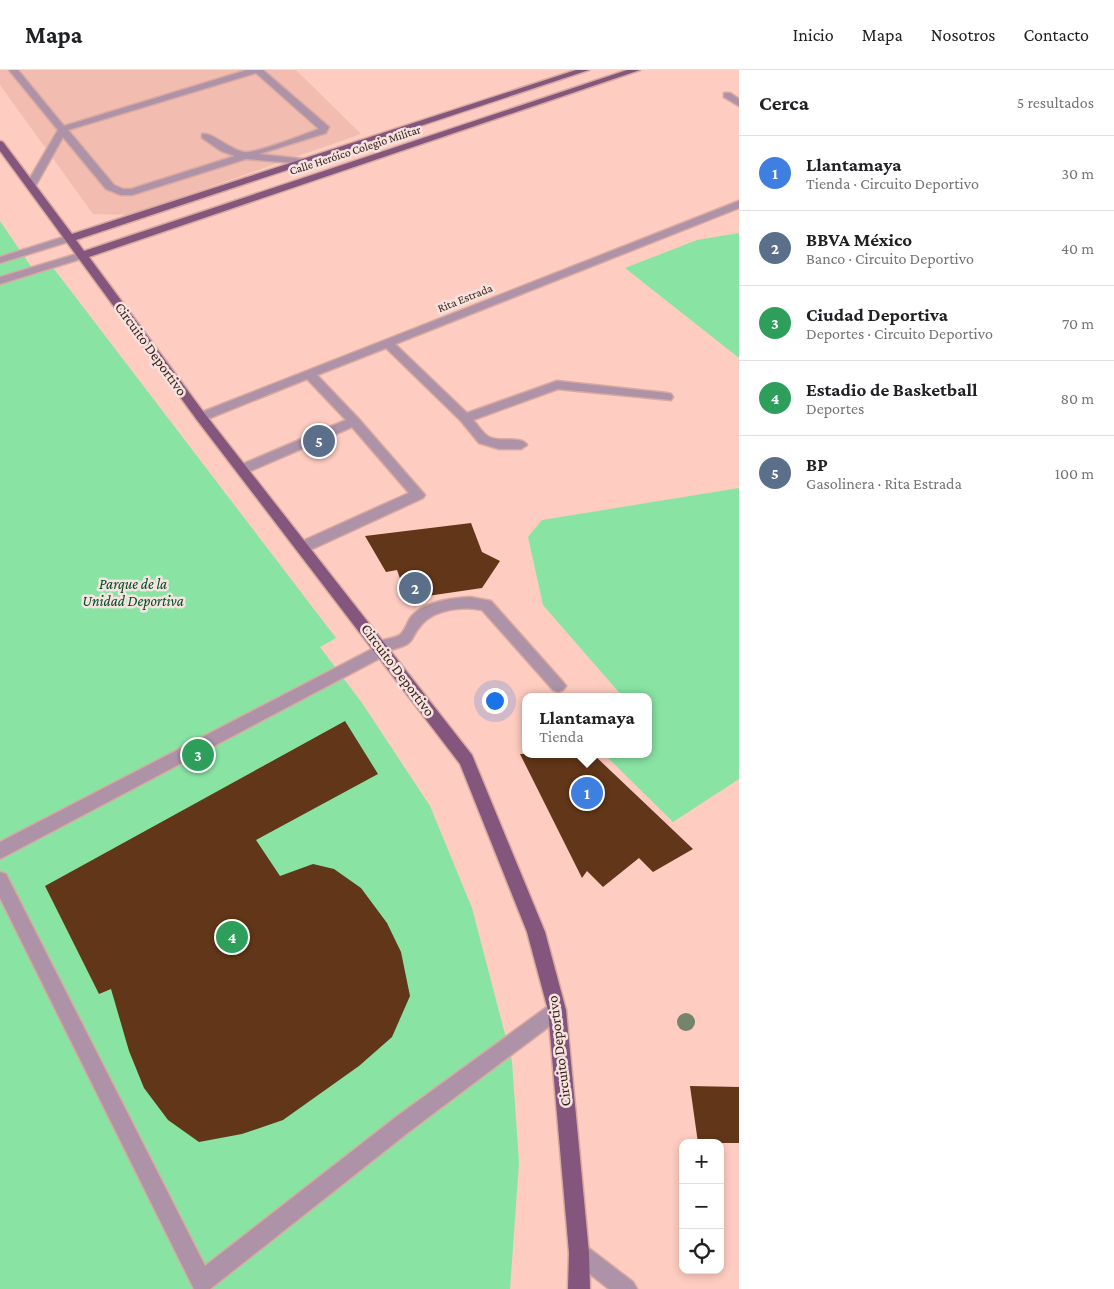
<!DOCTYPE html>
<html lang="es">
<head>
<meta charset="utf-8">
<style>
	:root { --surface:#fff; --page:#f2f2f2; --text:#202124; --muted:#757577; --line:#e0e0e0; --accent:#2563eb }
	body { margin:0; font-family:"Crimson Pro",serif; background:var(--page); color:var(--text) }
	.controls { position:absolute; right:15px; bottom:15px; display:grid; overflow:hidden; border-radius:10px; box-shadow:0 2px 8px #0003 }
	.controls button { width:45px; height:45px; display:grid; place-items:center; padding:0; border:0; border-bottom:1px solid var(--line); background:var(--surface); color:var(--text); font:25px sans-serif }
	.you { position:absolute; left:494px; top:630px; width:18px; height:18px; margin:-12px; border:4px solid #fff; border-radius:50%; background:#1a73e8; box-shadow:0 0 0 8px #1a73e833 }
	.badge { display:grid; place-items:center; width:32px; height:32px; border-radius:50%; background:var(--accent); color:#fff; font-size:16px; font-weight:700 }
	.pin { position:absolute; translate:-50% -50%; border:2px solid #fff; box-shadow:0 1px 5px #0006 }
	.popup { position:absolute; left:522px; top:623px; width:130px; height:65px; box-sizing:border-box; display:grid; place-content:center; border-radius:10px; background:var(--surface); filter:drop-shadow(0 1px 4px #0005); font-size:16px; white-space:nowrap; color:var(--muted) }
	.popup b { font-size:19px; color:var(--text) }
	.popup::after { content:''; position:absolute; left:50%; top:100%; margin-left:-10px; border:10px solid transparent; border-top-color:var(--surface) }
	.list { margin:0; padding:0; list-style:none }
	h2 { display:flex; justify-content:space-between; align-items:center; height:65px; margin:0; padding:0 20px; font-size:21px }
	h2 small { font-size:16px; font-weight:400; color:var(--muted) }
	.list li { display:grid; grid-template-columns:32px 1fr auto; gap:15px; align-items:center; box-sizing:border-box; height:75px; padding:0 20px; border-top:1px solid var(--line) }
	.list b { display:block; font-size:19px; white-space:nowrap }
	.list p { margin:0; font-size:16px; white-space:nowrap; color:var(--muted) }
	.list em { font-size:16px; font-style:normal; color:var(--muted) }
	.icon { flex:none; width:28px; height:28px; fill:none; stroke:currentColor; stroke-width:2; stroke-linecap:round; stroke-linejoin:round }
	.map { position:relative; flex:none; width:739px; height:1219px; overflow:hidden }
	header { display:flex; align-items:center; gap:30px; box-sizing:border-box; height:70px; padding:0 25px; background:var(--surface); border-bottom:1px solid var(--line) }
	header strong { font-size:24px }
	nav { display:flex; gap:28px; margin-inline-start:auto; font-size:18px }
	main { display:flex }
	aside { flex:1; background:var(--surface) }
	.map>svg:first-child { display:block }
	.built { fill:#f2bcb1 }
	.green { fill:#89e4a4 }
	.building { fill:#623618 }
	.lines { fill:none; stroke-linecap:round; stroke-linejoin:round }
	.minor-casing { stroke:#d8aa9f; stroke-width:3 }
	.major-casing { stroke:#d8aa9f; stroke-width:3 }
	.minor { fill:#ad92a8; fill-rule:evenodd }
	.major { fill:#84557d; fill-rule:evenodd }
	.tree { fill:#73856b }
	.labels { text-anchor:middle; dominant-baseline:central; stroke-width:5; stroke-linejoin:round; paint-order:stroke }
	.far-street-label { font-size:12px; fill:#3e2019; stroke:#f4e3df }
	.street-label { font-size:15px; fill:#3e2019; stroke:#f4e3df }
	.park-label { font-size:15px; font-style:italic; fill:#014b24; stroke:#f4e3df }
</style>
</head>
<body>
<header>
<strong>Mapa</strong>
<nav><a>Inicio</a><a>Mapa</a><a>Nosotros</a><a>Contacto</a></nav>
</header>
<main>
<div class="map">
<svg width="739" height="1219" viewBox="0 0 739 1219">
	<rect width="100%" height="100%" fill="#feccc1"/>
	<path class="built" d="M0,0H296L361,64L130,145L93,144L0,15Z"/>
	<g class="green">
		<path d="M0,151L34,201L51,195L336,568L320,577L362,633L430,736L472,838L512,991L519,1093L510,1219H0Z"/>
		<path d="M739,163V288L625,198L697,170Z"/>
		<path d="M739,418V709L673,752L604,684H648V627H623L543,535L528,467L542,450Z"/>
	</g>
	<g class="building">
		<path d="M471,453L482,482L500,491L482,518L407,529L397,500L386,502L365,466Z"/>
		<path d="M345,651L378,704L256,770L280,806L313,794L334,799L361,818L387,853L401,882L410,926L392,967L359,996L283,1050L242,1064L199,1072L168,1050L144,1018L129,981L111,919L99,924L45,816Z"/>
		<path d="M520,684H593L693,779L653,802L639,788L603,817L587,801L582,808Z"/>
		<path d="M690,1016L739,1017V1073H698Z"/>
	</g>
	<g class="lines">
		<g class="minor-casing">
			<g id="minor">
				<path d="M9,0H18L64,56L247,0H263L329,57L326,63L259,84L303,89L306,90V94L246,89L132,125H121L106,119L63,67L36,115L31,118L26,115L58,60ZM256,3L319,59C305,64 255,84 244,82C230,80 212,62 202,64V68L221,81L235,86L131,119H123L114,115L68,60Z"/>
				<path d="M724,23H730L739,29V36L724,27Z"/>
				<path d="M739,131V138L395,274L467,343L557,311L667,323L671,324L673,327L671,330L558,319L473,350C478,355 483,364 489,367C500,373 521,365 527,375L521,379H499L479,373L461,351L386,278L317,305L358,348L425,425L423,428L308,481H298L296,477L298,473L409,423L352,357L248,402H238L237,399L238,396L346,350L307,309L205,350H197L195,347L197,344Z"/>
				<path d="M70,165L75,168L74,170L0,193V187Z"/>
				<path d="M83,182L87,183V187L0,214V207Z"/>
				<path d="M470,527L491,531L563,612L566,616L563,620L558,622L553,620L482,540C464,536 435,539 422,554C407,571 418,573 390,580L388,584L0,789V772L374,578L375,572C383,569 395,569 401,564C406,559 407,552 411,547C423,532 452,528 470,527Z"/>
				<path d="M0,802L6,804L205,1196L396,1047L551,934L557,931L563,934L566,940L563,946L410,1061L210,1219H194L0,828Z"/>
				<path d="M579,1173L586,1176L633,1212L637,1219H609L572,1190L569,1183L572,1176Z"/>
			</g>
		</g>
		<g class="major-casing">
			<path id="major" d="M576,0H589L76,170L84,181L627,0H640L89,187L205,344L472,685L545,862L566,940L589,1183L590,1219H568L569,1183L548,940L527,862L460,694L197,350L0,81V71L3,72L72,164Z"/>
		</g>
		<use href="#minor" class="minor"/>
		<use href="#major" class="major"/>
	</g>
	<circle class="tree" cx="686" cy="952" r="9"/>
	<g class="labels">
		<g class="far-street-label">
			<text transform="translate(355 80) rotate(-18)">Calle Heróico Colegio Militar</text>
			<text transform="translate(465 228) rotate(-22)">Rita Estrada</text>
		</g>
		<g class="street-label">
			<text transform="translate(151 279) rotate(54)">Circuito Deportivo</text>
			<text transform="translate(398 600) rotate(53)">Circuito Deportivo</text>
			<text transform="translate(559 981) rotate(-97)">Circuito Deportivo</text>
		</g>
		<g class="park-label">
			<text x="133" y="514">Parque de la<tspan x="133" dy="17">Unidad Deportiva</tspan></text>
		</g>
	</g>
</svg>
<div class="controls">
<button>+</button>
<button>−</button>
<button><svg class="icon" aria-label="locate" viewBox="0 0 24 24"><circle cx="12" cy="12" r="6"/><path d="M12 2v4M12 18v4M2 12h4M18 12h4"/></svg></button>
</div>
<div class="you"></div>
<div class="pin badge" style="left:587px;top:723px;background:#3f7fe0">1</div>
<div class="popup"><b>Llantamaya</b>Tienda</div>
<div class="pin badge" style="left:415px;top:518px;background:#5c6f8a">2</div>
<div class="pin badge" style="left:198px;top:685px;background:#2e9e5b">3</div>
<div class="pin badge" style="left:232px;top:867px;background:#2e9e5b">4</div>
<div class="pin badge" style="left:319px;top:371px;background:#5c6f8a">5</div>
</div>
<aside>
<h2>Cerca<small>5 resultados</small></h2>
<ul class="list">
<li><span class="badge" style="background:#3f7fe0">1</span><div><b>Llantamaya</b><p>Tienda · Circuito Deportivo</p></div><em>30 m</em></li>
<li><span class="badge" style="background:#5c6f8a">2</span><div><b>BBVA México</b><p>Banco · Circuito Deportivo</p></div><em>40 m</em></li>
<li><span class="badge" style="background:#2e9e5b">3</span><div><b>Ciudad Deportiva</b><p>Deportes · Circuito Deportivo</p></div><em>70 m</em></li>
<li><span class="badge" style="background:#2e9e5b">4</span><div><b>Estadio de Basketball</b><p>Deportes</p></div><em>80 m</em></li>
<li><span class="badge" style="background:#5c6f8a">5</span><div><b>BP</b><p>Gasolinera · Rita Estrada</p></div><em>100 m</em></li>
</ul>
</aside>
</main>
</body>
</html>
